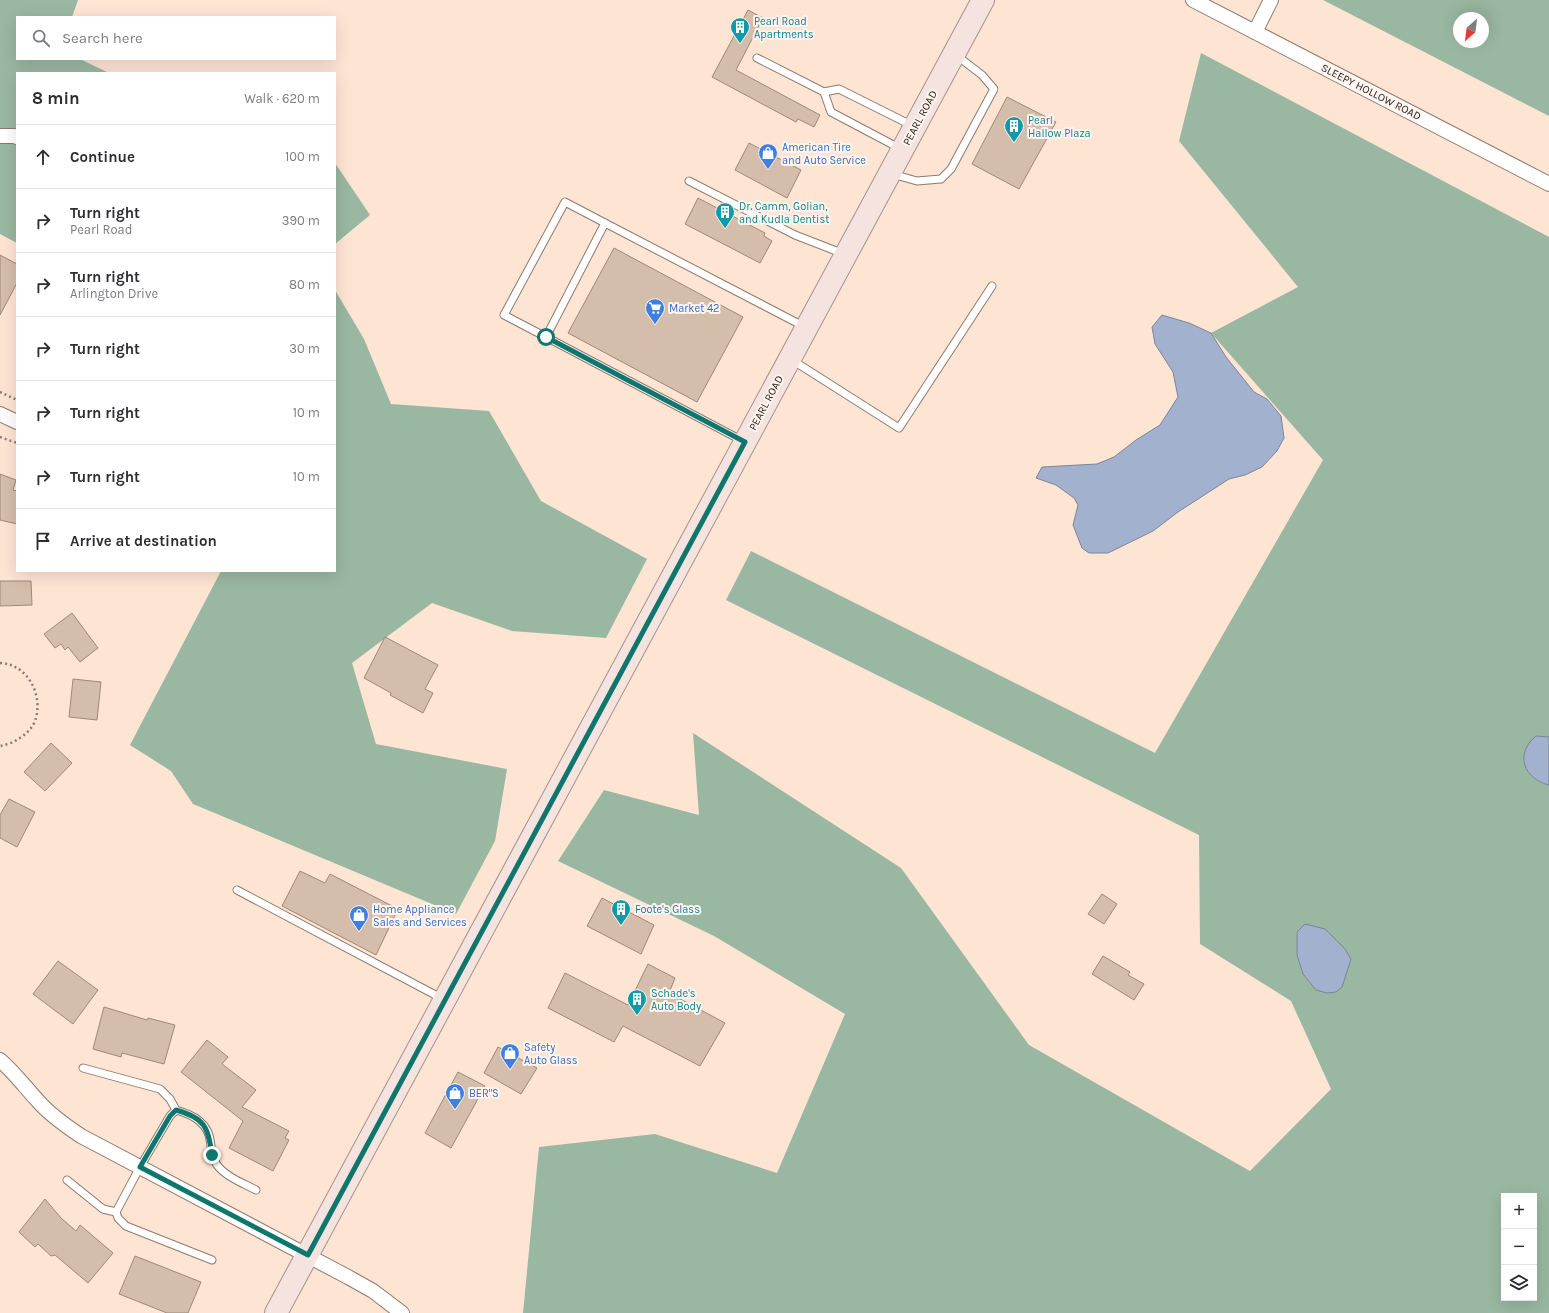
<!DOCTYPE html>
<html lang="en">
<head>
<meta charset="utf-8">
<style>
	:root { --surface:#fff; --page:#f2f2f3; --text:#2b2b33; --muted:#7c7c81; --line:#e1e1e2 }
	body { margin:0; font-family:Karla,sans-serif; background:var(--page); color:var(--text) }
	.controls { position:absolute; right:12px; bottom:12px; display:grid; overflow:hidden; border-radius:0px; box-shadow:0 4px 16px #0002 }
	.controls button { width:36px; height:36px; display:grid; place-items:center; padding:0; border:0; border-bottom:1px solid var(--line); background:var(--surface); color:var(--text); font:20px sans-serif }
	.compass { position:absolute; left:1453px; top:12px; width:36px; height:36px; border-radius:50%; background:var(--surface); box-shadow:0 4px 16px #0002; rotate:208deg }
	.stop { position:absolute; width:12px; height:12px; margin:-9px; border:3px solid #0f766e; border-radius:50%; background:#fff }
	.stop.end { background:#0f766e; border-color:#fff; box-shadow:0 1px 4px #0008 }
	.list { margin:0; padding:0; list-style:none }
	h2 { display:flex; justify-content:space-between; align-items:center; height:52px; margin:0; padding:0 16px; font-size:17px }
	h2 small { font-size:13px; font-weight:400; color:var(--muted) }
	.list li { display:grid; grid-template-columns:26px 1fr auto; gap:12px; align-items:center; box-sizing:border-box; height:64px; padding:0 16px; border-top:1px solid var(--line) }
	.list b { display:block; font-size:15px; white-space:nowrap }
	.list p { margin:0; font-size:13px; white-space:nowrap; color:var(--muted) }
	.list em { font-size:13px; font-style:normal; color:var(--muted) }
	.icon { flex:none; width:22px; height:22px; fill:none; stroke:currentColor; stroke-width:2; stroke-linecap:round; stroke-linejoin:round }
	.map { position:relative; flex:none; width:1549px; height:1313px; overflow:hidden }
	.search { position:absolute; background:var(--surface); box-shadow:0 4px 16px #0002; left:16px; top:16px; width:320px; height:44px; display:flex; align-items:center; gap:10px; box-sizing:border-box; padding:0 14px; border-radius:0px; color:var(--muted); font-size:15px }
	.panel { position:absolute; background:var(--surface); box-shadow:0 4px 16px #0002; left:16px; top:72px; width:320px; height:500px; border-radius:0px }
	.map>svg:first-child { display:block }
	.forest { fill:#99b7a1; fill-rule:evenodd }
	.water { fill:#a2b1ce; stroke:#7d8597 }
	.building { fill:#d5bdac; stroke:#9f8878 }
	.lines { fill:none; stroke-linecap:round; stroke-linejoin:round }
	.service-casing { stroke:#90796b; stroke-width:9 }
	.minor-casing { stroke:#90796b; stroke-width:16 }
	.primary-casing { stroke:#a7918a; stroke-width:24 }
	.path { stroke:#8c7b70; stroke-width:2.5; stroke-dasharray:2 3; stroke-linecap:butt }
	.service { stroke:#fff; stroke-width:7 }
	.minor { stroke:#fff; stroke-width:14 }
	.primary { stroke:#f4e3de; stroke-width:22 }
	.route { stroke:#0f766e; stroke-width:5 }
	.labels { text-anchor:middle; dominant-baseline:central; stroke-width:4; stroke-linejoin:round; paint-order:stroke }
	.culture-label { font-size:11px; fill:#0d838f; stroke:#fff4ee; text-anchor:start }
	.street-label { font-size:11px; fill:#261d17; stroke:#fff4ee }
	.shop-label { font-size:11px; fill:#366cbe; stroke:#fff4ee; text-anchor:start }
</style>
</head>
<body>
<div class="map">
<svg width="1549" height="1313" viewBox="0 0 1549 1313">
	<rect width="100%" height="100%" fill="#fee4d3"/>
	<g class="forest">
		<path d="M0,0H78L72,17H17V59H80L109,73H17V243L0,234Z"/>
		<path d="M1323,0H1549V116ZM1459,18H1483V42H1459Z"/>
		<path d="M1201,53L1549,237V1313H523L539,1147L655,1134L777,1173L845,1014L714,936L558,861L604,790L699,815L693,733L901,868L1029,1045L1250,1171L1331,1089L1291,1001L1200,944L1199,835L726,600L751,551L1155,753L1323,460L1211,333L1298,287L1179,141ZM1504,1196H1534V1298H1504Z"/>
		<path d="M335,163L370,215L335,244Z"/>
		<path d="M335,290L364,339L391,404L489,411L541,501L647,559L606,638L512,631L432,603L352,663L376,744L507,769L495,841L456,914L193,804L171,771L130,745L221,571H335Z"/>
	</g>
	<g class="water">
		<path d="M1162,315L1189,323L1211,333L1226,357L1254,392L1267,399L1281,416L1284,438L1277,451L1262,467L1245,475L1229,479L1178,512L1153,531L1108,553H1089L1082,548L1073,525L1078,505L1074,498L1056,485L1036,478L1042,467L1097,464L1114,457L1136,440L1160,425L1178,397L1173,372L1155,344L1152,327Z"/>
		<path d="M1536,736L1549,737V785C1524,779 1514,754 1536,736Z"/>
		<path d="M1305,924L1325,929L1345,949L1351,959L1342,987L1336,992L1327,993L1316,990L1303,974L1297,955V932Z"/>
	</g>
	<g class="building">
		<path d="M748,10L763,18L736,70L820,115L814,127L798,119L796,122L712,77Z"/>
		<path d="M1007,97L1056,122L1019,189L972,164Z"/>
		<path d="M749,143L801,170L787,198L735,170Z"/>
		<path d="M698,198L765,233L764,236L772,241L760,263L685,224Z"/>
		<path d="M614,248L743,317L697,402L568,333Z"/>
		<path d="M0,255L17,264V283L0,315Z"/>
		<path d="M0,474L16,480L13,490L17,491V524L0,520Z"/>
		<path d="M0,581H31L32,605L0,606Z"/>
		<path d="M72,613L98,648L80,662L68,647L65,650L61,644L55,648L44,634Z"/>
		<path d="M385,637L438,665L425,689L433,693L423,713L390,695L391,693L364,678Z"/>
		<path d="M73,679L101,682L97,720L69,717Z"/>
		<path d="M51,743L72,763L45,791L24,772Z"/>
		<path d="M9,799L35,812L17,847L0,838V815Z"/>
		<path d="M300,871L325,883L330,874L398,909L376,955L282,906Z"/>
		<path d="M1102,894L1117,904L1104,924L1088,914Z"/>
		<path d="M602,898L654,925L641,954L587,926Z"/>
		<path d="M1103,956L1130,972L1128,975L1144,984L1134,1000L1092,974Z"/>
		<path d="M58,961L98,990L73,1024L33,994Z"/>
		<path d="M648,964L675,978L669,993L725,1023L700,1066L623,1026L614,1042L548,1008L565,973L628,1005Z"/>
		<path d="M104,1007L147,1020L148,1018L175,1025L164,1064L122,1053L121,1057L93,1049Z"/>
		<path d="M207,1040L228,1057L222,1064L256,1090L242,1107L289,1131L285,1138L289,1140L273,1171L229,1148L243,1121L181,1072Z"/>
		<path d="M498,1047L537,1068L521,1094L484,1073Z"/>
		<path d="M458,1072L485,1086L451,1148L425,1133Z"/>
		<path d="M45,1199L61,1218L76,1231L80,1225L113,1253L88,1283L55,1255L51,1256L38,1244L35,1247L19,1232Z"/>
		<path d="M135,1256L201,1282L188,1313H167L119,1294Z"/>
	</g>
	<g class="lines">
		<g class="service-casing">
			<g id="service">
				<path d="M757,58L824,92L839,89L913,126"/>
				<path d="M824,92L831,112L901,149"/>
				<path d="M892,174L917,181L941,179L951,169L994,89L982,75L956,55"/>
				<path d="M689,181L795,235L844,254"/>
				<path d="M546,337L504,315L565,202L605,223"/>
				<path d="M792,360L899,428L992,286"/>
				<path d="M743,441L546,337L605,223L805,327"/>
				<path d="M237,890L443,999"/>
				<path d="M83,1068L160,1089L170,1099L176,1110"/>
				<path d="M67,1180L103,1209L116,1212"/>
				<path d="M212,1260L126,1226L118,1218L116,1212L140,1167L170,1116L176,1110C190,1114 204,1120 209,1135C212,1145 210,1155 217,1165C226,1177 243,1183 256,1190"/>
			</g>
		</g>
		<g class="minor-casing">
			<g id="minor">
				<path d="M1193,0L1549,184"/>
				<path d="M1255,32L1271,0"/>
				<path d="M0,136H14L17,137"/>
				<path d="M0,414L17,422"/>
				<path d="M0,1060C14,1072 25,1087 38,1101C50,1115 66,1126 81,1136L348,1277L373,1291L402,1313"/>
			</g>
		</g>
		<g class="primary-casing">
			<path id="primary" d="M276,1313L983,0"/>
		</g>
		<g class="path">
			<path d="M0,392L17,400"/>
			<path d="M0,437L17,443"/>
			<path d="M0,663C28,664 44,696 35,721C30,734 13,744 0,746"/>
		</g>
		<use href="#service" class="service"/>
		<use href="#minor" class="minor"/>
		<use href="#primary" class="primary"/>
	</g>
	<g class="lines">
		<path class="route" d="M212,1155C208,1127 205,1118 176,1110L170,1116L140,1167L308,1255L745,442L546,337"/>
	</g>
	<defs>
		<g id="building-pin" transform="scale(1)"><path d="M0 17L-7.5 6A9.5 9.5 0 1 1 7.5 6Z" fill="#0f9aa8" stroke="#fff4ee"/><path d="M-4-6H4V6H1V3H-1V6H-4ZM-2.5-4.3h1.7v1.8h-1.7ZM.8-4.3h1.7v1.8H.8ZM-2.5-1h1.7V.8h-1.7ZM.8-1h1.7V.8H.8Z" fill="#fff"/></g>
		<g id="shop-pin" transform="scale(1)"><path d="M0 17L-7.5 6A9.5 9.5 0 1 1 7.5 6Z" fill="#3f7fe0" stroke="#fff4ee"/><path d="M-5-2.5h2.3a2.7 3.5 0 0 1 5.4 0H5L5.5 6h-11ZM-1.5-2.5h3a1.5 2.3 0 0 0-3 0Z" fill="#fff"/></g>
		<g id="supermarket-pin" transform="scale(1)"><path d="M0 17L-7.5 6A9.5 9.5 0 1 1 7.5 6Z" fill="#3f7fe0" stroke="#fff4ee"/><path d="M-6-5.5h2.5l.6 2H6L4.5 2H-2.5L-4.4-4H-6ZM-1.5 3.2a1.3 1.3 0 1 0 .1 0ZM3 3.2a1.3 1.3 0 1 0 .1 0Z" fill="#fff"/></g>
	</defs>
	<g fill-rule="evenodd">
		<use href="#building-pin" x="740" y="27"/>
		<use href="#building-pin" x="1014" y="126"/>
		<use href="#shop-pin" x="768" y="153"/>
		<use href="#building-pin" x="725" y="212"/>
		<use href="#supermarket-pin" x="655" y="308"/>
		<use href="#building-pin" x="621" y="909"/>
		<use href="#shop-pin" x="359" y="915"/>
		<use href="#building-pin" x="637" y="999"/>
		<use href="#shop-pin" x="510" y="1053"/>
		<use href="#shop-pin" x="455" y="1093"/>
	</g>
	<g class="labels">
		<g class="culture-label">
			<text x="754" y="21">Pearl Road<tspan x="754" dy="13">Apartments</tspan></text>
			<text x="1028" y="120">Pearl<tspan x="1028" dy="13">Hallow Plaza</tspan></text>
			<text x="739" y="206">Dr. Camm, Golian,<tspan x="739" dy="13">and Kudla Dentist</tspan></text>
			<text x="635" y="909">Foote's Glass</text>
			<text x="651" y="993">Schade's<tspan x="651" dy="13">Auto Body</tspan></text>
		</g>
		<g class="street-label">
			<text transform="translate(1371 92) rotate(27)">SLEEPY HOLLOW ROAD</text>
			<text transform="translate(920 118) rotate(-62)">PEARL ROAD</text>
			<text transform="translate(766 403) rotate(-62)">PEARL ROAD</text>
		</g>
		<g class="shop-label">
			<text x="782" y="147">American Tire<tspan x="782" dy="13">and Auto Service</tspan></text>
			<text x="669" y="308">Market 42</text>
			<text x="373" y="909">Home Appliance<tspan x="373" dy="13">Sales and Services</tspan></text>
			<text x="524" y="1047">Safety<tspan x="524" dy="13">Auto Glass</tspan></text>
			<text x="469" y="1093">BER"S</text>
		</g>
	</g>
</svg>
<div class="controls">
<button>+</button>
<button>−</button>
<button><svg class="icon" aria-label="layers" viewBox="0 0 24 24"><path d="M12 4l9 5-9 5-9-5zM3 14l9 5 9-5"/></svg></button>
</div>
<svg class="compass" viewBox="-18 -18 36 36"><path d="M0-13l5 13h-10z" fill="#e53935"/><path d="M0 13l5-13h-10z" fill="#7c7c81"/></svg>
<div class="stop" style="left:546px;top:337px"></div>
<div class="stop end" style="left:212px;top:1155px"></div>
<div class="search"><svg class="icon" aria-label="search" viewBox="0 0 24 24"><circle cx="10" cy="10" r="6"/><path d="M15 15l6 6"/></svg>Search here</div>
<section class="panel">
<h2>8 min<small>Walk · 620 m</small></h2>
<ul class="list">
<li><svg class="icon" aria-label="ahead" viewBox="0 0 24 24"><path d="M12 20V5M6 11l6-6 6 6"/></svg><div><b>Continue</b></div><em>100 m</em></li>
<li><svg class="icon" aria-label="right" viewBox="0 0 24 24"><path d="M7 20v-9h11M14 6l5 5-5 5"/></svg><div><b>Turn right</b><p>Pearl Road</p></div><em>390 m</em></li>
<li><svg class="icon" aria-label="right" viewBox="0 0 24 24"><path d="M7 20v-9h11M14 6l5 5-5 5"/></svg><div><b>Turn right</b><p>Arlington Drive</p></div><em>80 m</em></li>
<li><svg class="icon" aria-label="right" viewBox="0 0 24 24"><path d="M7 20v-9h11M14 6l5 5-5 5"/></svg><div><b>Turn right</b></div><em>30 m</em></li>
<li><svg class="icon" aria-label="right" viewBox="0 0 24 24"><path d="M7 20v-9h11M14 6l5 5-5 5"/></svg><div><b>Turn right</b></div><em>10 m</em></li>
<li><svg class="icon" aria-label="right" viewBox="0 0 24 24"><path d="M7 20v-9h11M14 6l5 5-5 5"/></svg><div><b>Turn right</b></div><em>10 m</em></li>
<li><svg class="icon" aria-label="arrive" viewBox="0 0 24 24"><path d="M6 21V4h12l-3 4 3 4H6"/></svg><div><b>Arrive at destination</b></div></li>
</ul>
</section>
</div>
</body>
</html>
